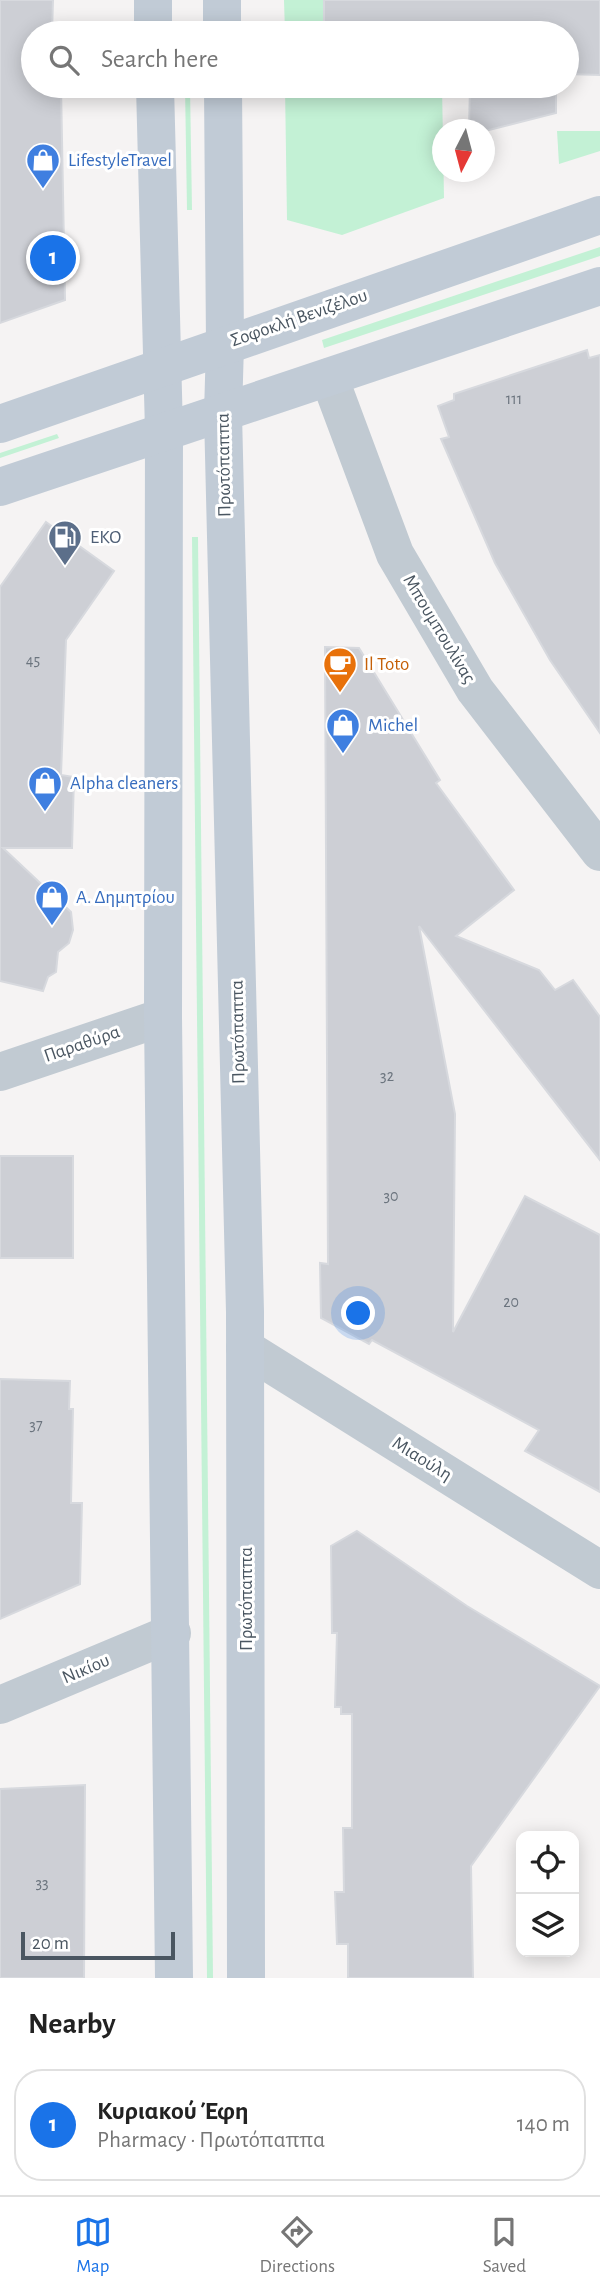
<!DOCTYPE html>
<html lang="en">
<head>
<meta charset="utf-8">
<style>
	:root { --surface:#fff; --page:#f6f6f6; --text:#222; --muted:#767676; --line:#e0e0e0; --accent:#1a73e8 }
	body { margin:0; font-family:"Alegreya Sans",sans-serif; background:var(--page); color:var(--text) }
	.controls { position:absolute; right:21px; bottom:21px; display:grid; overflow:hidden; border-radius:14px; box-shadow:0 4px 18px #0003 }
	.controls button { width:63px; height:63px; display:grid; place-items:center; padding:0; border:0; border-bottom:2px solid var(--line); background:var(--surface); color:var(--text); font:35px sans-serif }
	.compass { position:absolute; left:432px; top:119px; width:63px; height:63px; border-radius:50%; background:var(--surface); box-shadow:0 4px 18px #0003; rotate:186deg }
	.scale { position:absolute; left:21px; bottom:18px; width:154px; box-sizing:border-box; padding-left:7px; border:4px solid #4a5661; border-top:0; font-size:19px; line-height:24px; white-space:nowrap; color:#4a5661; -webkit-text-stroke:5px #fff; paint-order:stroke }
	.you { position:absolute; left:359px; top:1314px; width:24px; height:24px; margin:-18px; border:5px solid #fff; border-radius:50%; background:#1a73e8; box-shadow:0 0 0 10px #1a73e833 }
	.badge { display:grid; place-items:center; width:46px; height:46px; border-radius:50%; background:var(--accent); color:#fff; font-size:23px; font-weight:700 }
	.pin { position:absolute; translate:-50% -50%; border:4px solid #fff; box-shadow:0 2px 7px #0006 }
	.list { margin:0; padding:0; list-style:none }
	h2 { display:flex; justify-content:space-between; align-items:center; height:91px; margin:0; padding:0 28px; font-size:30px }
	h2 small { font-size:23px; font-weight:400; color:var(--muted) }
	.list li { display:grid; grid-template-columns:46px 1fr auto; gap:21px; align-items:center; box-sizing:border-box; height:112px; margin:0 14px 14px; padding:0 14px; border:2px solid var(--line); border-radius:28px }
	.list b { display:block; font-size:26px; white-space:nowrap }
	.list p { margin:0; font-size:23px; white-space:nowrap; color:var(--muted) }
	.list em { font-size:23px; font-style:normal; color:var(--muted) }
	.icon { flex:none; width:38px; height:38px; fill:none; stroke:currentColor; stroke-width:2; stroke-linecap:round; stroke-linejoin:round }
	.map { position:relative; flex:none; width:600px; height:1978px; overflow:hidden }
	.search { position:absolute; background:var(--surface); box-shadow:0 4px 18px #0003; left:21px; right:21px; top:21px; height:77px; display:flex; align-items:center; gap:18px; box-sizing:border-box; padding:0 24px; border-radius:38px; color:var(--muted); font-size:26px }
	.sheet { height:217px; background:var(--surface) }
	nav { display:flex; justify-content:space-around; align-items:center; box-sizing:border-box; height:98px; border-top:2px solid var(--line); background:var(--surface); font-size:19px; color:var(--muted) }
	nav a { display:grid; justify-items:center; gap:4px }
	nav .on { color:var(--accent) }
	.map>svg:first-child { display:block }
	.green { fill:#c3f1d5 }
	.building { fill:#cdcfd5; stroke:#d7d9de; stroke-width:2 }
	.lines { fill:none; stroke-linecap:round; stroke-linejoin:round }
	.street { stroke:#c1cad2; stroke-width:38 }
	.secondary { stroke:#c1cbd6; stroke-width:38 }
	.labels { text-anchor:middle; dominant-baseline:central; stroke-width:6; stroke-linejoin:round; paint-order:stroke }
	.number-label { font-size:16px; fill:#6b747e }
	.shop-label { font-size:19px; fill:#366cbe; stroke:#fff; text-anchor:start }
	.street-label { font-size:19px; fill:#4a5661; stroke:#fff }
	.service-label { font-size:19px; fill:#4e5e75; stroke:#fff; text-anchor:start }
	.food-label { font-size:19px; fill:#c56008; stroke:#fff; text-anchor:start }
</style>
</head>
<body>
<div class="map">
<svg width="600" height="1978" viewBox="0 0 600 1978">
	<rect width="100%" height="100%" fill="#f5f3f3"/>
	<g class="green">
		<path d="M284,0H324V33H285Z"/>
		<path d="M185,86H190L192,210H187Z"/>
		<path d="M285,86H442L444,198L342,235L287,220Z"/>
		<path d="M557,131H600V151L559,164Z"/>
		<path d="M600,247V256L324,348L322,340Z"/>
		<path d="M57,434L59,438L0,458V453Z"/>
		<path d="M192,537H198L213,1978H207Z"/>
	</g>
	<g class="building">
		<path d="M0,0H53L52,33H33V86H61L65,300L0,323Z"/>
		<path d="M324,0H600V75L567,74V33H324Z"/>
		<path d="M455,86H556V113L485,131L469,130L470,86Z"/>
		<path d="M587,350L589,358L600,355V733L550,660L495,563L441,439L449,437L438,406L454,400V394Z"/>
		<path d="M46,522L114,571L66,640L61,775L74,777L72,848H3L71,912L73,930L69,943L58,952L56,972L48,977L43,991L0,981V587Z"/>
		<path d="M325,647L359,648L440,780L436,783L514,890L456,936L539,970L555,990L573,980L600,1017V1160L419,926L455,1114L453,1332L525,1196L600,1235V1492L525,1451L539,1430L372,1340L369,1344L321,1318L320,1263L328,1264Z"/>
		<rect x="0" y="1156" width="73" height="102"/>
		<path d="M0,1379L70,1381L69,1409H73L71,1503H82L80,1584L0,1619Z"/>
		<path d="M357,1531L467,1606L600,1686L471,1866L473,1978H348V1944H337L335,1892H344L343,1828H352V1714H341V1707H335L337,1633H332L331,1546Z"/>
		<path d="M85,1785L84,1978H0V1789Z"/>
	</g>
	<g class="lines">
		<g class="street">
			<path d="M329,377L395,554L475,690L600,852"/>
			<path d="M0,1072L163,1017"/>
			<path d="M245,1348L600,1570"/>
			<path d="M0,1705L172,1633"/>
		</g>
		<g class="secondary">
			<path d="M153,0V33"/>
			<path d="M222,0V33"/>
			<path d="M155,86L164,431L163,1017L174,1978"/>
			<path d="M223,86L225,344L223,414L245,1312L246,1978"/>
			<path d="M0,424L600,215"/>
			<path d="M0,487L600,286"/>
		</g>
	</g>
	<defs>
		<g id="shop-pin" transform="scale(1.75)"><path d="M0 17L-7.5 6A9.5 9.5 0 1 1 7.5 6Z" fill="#3f7fe0" stroke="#fff"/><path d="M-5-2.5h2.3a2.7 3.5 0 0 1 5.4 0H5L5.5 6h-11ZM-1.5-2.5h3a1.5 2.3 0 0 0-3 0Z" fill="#fff"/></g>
		<g id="fuel-pin" transform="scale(1.75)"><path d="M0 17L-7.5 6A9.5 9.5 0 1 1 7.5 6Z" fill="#5c6f8a" stroke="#fff"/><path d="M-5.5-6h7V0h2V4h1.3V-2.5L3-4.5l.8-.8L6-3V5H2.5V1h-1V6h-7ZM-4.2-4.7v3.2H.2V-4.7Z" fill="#fff"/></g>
		<g id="cafe-pin" transform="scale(1.75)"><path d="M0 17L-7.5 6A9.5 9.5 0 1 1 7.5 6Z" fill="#e8710a" stroke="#fff"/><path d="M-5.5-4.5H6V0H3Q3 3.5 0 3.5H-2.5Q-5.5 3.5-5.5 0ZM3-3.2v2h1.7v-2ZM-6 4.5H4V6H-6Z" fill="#fff"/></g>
	</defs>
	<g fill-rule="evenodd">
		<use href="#shop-pin" x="43" y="160"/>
		<use href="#fuel-pin" x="65" y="537"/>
		<use href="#cafe-pin" x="340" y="664"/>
		<use href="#shop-pin" x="343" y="725"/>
		<use href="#shop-pin" x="45" y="783"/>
		<use href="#shop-pin" x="52" y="897"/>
	</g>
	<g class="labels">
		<g class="number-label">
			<text x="514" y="399">111</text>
			<text x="33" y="660">45</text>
			<text x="387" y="1076">32</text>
			<text x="391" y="1196">30</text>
			<text x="511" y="1302">20</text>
			<text x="36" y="1425">37</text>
			<text x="42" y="1883">33</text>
		</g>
		<g class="shop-label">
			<text x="68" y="160">LifestyleTravel</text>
			<text x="368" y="725">Michel</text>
			<text x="70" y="783">Alpha cleaners</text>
			<text x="76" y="897">Α. Δημητρίου</text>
		</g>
		<g class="street-label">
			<text transform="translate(299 318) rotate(-19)">Σοφοκλή Βενιζέλου</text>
			<text transform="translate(224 465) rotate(-91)">Πρωτόπαππα</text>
			<text transform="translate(439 629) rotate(59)">Μπουμπουλίνας</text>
			<text transform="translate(238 1032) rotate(-91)">Πρωτόπαππα</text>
			<text transform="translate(82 1044) rotate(-19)">Παραθύρα</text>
			<text transform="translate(422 1459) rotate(32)">Μιαούλη</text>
			<text transform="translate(246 1599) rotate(-90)">Πρωτόπαππα</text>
			<text transform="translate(86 1669) rotate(-23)">Νικίου</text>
		</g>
		<g class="service-label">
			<text x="90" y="537">ΕΚΟ</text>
		</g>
		<g class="food-label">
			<text x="364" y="664">Il Toto</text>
		</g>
	</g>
</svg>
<div class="controls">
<button><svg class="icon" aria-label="locate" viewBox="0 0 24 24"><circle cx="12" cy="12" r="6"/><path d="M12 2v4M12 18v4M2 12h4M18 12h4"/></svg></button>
<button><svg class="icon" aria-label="layers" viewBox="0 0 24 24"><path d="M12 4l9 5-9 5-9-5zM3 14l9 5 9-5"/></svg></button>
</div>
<svg class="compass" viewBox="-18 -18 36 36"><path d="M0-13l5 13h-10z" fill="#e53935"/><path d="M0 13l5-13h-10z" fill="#767676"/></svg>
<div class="scale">20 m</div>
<div class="you"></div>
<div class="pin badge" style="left:53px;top:258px">1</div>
<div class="search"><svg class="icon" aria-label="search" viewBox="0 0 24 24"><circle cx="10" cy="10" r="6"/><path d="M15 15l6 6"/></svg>Search here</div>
</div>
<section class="sheet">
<h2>Nearby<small></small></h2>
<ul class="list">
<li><span class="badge">1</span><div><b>Κυριακού Έφη</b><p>Pharmacy · Πρωτόπαππα</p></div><em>140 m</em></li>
</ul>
</section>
<nav>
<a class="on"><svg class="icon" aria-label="map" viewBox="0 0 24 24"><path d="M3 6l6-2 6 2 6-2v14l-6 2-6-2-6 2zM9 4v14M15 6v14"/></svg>Map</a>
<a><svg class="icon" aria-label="directions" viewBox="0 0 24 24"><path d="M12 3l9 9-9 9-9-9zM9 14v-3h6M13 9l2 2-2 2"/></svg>Directions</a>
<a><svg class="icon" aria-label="saved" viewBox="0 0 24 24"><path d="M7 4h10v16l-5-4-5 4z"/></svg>Saved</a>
</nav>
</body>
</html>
